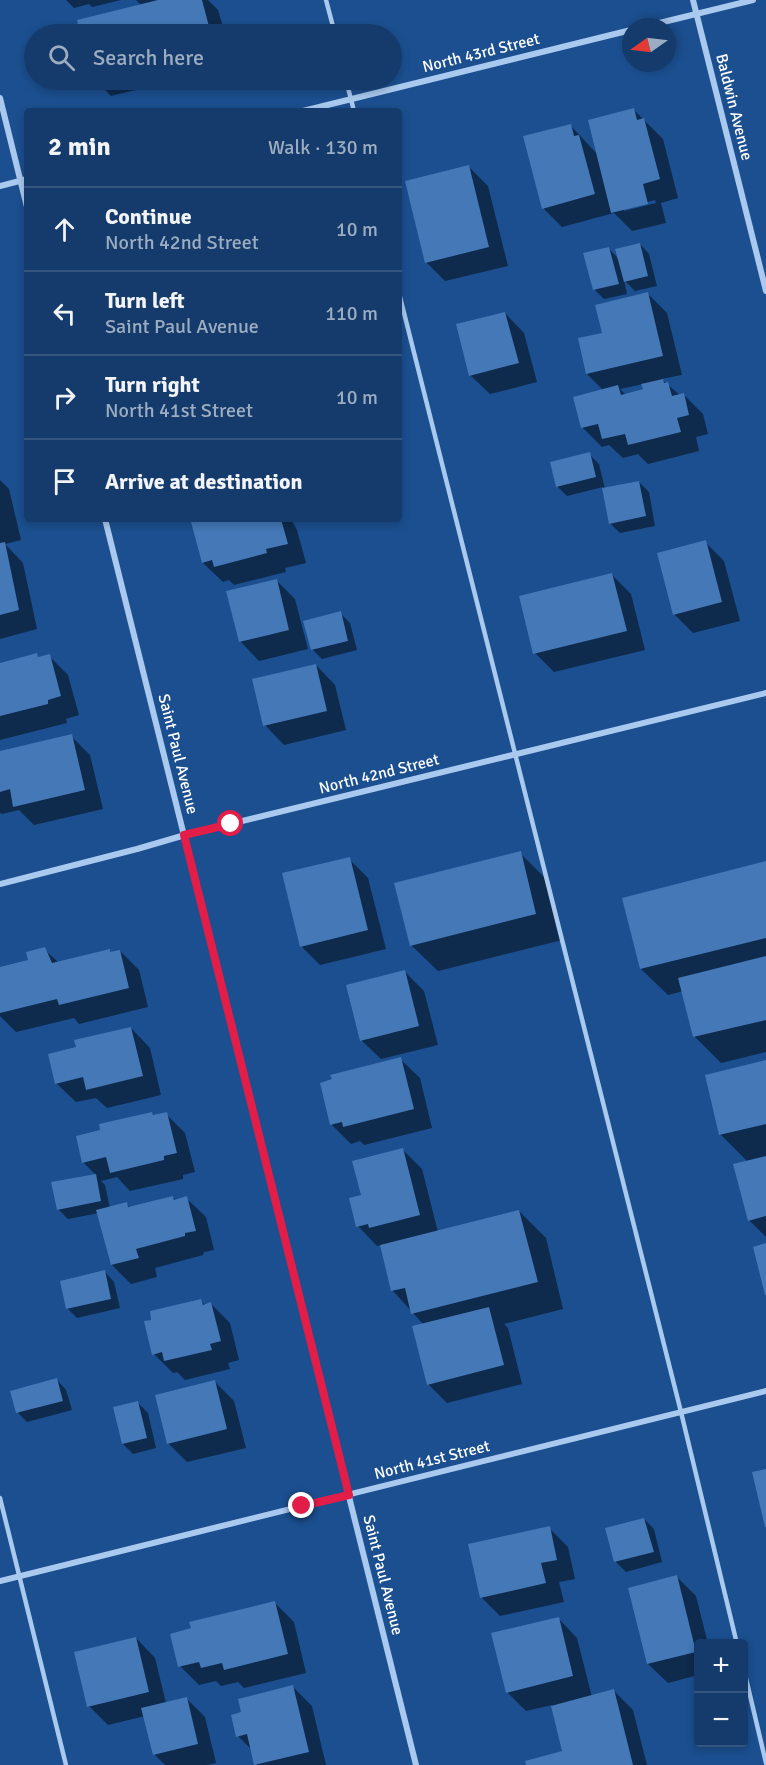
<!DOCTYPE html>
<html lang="en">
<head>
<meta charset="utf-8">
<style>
	:root { --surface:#143b6b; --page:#214673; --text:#f1f3f6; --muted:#9dadc1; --line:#33557e }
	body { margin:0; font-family:Signika,sans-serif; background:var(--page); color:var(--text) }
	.controls { position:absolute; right:18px; bottom:18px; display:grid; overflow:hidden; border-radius:6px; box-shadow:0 3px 9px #0003 }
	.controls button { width:54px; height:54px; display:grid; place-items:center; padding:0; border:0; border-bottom:2px solid var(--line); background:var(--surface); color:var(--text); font:30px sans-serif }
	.compass { position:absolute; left:622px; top:18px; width:54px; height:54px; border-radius:50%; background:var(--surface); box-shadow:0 3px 9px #0003; rotate:256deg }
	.stop { position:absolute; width:18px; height:18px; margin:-14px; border:4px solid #e11d48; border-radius:50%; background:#fff }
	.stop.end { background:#e11d48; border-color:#fff; box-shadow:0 2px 6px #0008 }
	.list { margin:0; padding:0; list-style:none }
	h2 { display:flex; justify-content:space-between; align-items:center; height:78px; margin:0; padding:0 24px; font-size:26px }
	h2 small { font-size:20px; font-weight:400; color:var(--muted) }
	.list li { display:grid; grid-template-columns:39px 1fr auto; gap:18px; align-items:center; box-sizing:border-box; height:84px; padding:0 24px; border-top:2px solid var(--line) }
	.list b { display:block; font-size:22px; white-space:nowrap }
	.list p { margin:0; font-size:20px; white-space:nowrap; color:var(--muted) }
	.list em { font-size:20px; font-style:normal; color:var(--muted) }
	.icon { flex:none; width:33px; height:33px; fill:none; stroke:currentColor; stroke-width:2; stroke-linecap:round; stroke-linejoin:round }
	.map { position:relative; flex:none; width:766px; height:1765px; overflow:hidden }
	.search { position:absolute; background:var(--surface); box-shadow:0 3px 9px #0003; left:24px; top:24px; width:378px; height:66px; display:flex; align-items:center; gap:15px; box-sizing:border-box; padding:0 21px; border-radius:33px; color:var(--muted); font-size:22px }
	.panel { position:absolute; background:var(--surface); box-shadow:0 3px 9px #0003; left:24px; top:108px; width:378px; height:414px; border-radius:6px }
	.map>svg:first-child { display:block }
	.shadow { fill:#0007; fill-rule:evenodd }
	.building { fill:#4478b7 }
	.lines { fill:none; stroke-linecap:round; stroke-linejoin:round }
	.service { stroke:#a9c9ee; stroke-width:4.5 }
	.minor { stroke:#a9c9ee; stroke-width:6 }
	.route { stroke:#e11d48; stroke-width:8 }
	.labels { text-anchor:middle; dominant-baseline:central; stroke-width:4.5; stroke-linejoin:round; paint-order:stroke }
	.street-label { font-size:16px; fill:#fff; stroke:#1b4f8f }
</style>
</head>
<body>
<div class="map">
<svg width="766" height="1765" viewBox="0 0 766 1765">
	<rect width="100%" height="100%" fill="#1b4f8f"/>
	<g class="shadow">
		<path d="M66,0H121L92,7L89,4L74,8Z"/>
		<path d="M136,0H208L218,10L225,34H82L79,22L142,6Z"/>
		<path d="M95,80H176L111,96Z"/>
		<path d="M634,110L663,139L678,198L661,203L666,223L632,231L614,213L562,227L543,208L570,125L599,156ZM655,200L656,203L624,211V208Z"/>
		<path d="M469,167L488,186L508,266L445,281L426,262Z"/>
		<path d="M640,244L649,254L657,286L635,291L624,280L627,294L604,299L595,290L608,248L620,260Z"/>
		<path d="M648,294L667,313L682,375L661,379L680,395L683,394L703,414L708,434L696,437L699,451L648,464L638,454L623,458L609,445L602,447L582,427L604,391L587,374L604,334ZM643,384L644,390L626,395L620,389Z"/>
		<path d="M505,313L524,333L537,382L490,394L470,375Z"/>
		<path d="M589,454L599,464L605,489L639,482L649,492L655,526L620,533L610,523L603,487L567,496L557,486Z"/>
		<path d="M0,480L9,489L21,540L5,544L23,563L37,629L0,639Z"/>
		<path d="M204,519H291L297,530L306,563L285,568L286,572L234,585L229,580L223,582L203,563Z"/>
		<path d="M705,542L724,561L740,621L693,633L674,614Z"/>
		<path d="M612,575L631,594L645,650L554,672L535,653Z"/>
		<path d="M276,580L295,599L308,649L259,661L240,641Z"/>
		<path d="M340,613L350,623L357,650L322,659L312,649Z"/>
		<path d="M36,655L40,658L49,656L68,675L79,715L66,719L67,723L0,740V664Z"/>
		<path d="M316,665L335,685L346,730L284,745L265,725Z"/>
		<path d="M71,736L90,755L103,809L34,825L19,810L2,814L0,813V753Z"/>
		<path d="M520,853L547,880L562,940L438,971L411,945Z"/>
		<path d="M349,859L368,878L386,949L320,965L301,946Z"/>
		<path d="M766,863V1052L721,1063L695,1037L683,991L668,995L641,969Z"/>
		<path d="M44,949L59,963L109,951L111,953L120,951L139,970L148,1007L79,1024L74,1018L16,1032L0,1016V968L30,961Z"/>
		<path d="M405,972L424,991L438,1045L381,1059L361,1040Z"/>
		<path d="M131,1028L150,1048L161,1095L107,1108L96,1098L76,1102L56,1083L77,1048Z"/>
		<path d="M400,1059L420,1078L432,1128L364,1145L360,1141L351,1144L332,1125Z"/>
		<path d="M766,1062V1237L749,1220L748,1162L720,1134Z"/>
		<path d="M152,1113L155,1116L166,1114L185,1133L195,1172L183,1175V1179L130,1191L117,1177L101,1181L105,1185L110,1208L126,1204L131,1208L173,1197L176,1201L186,1198L206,1217L214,1250L204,1252L203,1255L155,1268L157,1277L131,1284L112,1265L99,1213L68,1219L58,1209L53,1184L96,1175L83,1162L102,1131Z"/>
		<path d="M403,1150L422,1169L438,1232L519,1211L546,1238L563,1309L504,1324L508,1328L522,1384L447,1403L428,1384L424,1325L393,1291L381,1245L377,1246L358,1226L363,1196Z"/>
		<path d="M105,1272L114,1282L120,1308L77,1318L67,1308Z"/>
		<path d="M201,1301L205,1305L211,1304L230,1323L239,1360L228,1363L230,1369L185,1380L177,1372L173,1373L154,1354Z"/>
		<path d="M57,1380L66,1390L72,1410L27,1422L18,1413Z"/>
		<path d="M215,1382L234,1401L246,1448L187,1462L168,1443Z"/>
		<path d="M138,1403L148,1413L156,1448L133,1454L123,1444Z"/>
		<path d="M644,1519L654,1529L662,1562L626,1572L616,1562L607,1529Z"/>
		<path d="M549,1528L568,1547L575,1579L559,1582L564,1602L500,1616L481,1597Z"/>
		<path d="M677,1577L696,1596L708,1644H698V1675L668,1683L648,1664Z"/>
		<path d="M275,1603L294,1622L306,1673L244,1688L238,1682L221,1686L216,1681L199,1685L180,1666Z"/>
		<path d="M558,1618L577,1638L592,1697L614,1691L633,1710L647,1765H528L564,1752L552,1705L526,1711L507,1692Z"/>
		<path d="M136,1638L155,1658L166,1703L186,1698L205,1717L216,1763L207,1765H165L154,1754L145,1716L108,1725L89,1706Z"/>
		<path d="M293,1687L312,1706L326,1765H257L253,1751L238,1736Z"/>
	</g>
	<g class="building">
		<path d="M158,0H202L211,34H80L77,20Z"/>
		<path d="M634,108L637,120L644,118L660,179L643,184L648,204L611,213L588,120Z"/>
		<path d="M571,124L574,136L579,135L595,194L542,209L523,136Z"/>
		<path d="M469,165L489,247L425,263L405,181Z"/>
		<path d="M640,243L648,276L624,282L615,249Z"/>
		<path d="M609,247L619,284L593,290L583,253Z"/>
		<path d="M648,292L663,356L586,374L578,338L602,333L595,305Z"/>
		<path d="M505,312L519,363L469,376L456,324Z"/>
		<path d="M663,379L664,383L668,382L672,396L684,393L689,415L677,418L681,432L628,445L625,434L602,439L598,424L581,428L573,397L618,385L621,395L643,389L641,384Z"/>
		<path d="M590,452L596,477L556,487L550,462Z"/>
		<path d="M639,481L646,516L609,524L602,488Z"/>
		<path d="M201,519H281L288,544L266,549L267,553L214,567L212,560L202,563L191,522Z"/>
		<path d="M706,540L722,602L673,615L657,553Z"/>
		<path d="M5,542L19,610L0,615V543Z"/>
		<path d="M612,573L627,631L533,654L519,596Z"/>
		<path d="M277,579L289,630L239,642L226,591Z"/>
		<path d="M341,611L348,641L311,650L303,621Z"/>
		<path d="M37,653L38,657L50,654L61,696L48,700V704L0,716V663Z"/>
		<path d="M316,664L327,711L263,726L252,679Z"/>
		<path d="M72,734L85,790L13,807L10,789L0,792V751Z"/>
		<path d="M521,851L536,914L410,946L394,883Z"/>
		<path d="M350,857L368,930L300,947L282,873Z"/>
		<path d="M766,861V938L640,969L622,898Z"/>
		<path d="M45,947L52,963L110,949V952L120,950L129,988L59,1005L57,999L0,1013V967L28,960L26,952Z"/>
		<path d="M766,956V1020L693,1037L678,978Z"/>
		<path d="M405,970L419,1026L360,1041L346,985Z"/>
		<path d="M131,1027L143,1076L86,1090L83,1077L55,1084L48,1054L76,1047L74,1040Z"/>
		<path d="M401,1057L414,1109L343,1127L342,1122L330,1125L320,1083L332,1079L330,1075Z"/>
		<path d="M766,1060V1124L719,1135L705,1075Z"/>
		<path d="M152,1112L153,1115L167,1112L177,1153L164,1156V1160L110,1173L106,1157L82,1163L76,1136L100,1130L99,1124Z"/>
		<path d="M403,1148L420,1215L369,1228L368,1224L356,1227L349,1198L361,1195L352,1161Z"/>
		<path d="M766,1156V1216L748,1221L733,1164Z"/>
		<path d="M96,1174L101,1201L57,1210L51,1182Z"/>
		<path d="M173,1196L174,1200L187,1196L196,1231L185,1233V1236L136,1249L139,1258L111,1265L96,1210L127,1202L128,1207Z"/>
		<path d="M519,1210L538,1282L411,1314L405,1288L391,1291L380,1245Z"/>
		<path d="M766,1243V1295H765L753,1247Z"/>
		<path d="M105,1270L111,1299L66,1309L60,1281Z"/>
		<path d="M201,1299L203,1305L211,1302L221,1341L210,1344L212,1350L164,1361L162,1352L152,1355L144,1321L151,1320L150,1311Z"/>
		<path d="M489,1307L504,1365L427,1385L412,1326Z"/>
		<path d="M57,1378L63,1401L16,1413L10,1391Z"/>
		<path d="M215,1380L227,1429L167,1444L155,1395Z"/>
		<path d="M138,1401L147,1438L122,1444L113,1407Z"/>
		<path d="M766,1469V1527H765L752,1472Z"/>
		<path d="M644,1518L654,1552L614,1562L605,1528Z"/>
		<path d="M550,1526L557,1560L541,1563L546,1583L480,1598L468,1544Z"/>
		<path d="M677,1575L696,1652L647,1664L628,1588Z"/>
		<path d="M275,1601L288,1654L224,1670L222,1663L201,1668L199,1662L178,1667L170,1634L191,1628L189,1622Z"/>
		<path d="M559,1617L573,1676L506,1693L491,1633Z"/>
		<path d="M136,1637L149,1692L87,1707L74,1652Z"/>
		<path d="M293,1685L309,1752L254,1765L247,1734L236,1737L231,1715L241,1712L238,1699Z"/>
		<path d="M614,1689L633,1765H526L525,1761L562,1751L551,1706Z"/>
		<path d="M187,1697L198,1744L153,1755L141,1708Z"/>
	</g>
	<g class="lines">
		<g class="service">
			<path d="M326,0L335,34"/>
			<path d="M346,80L354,111"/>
			<path d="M399,293L681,1412L737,1644"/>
			<path d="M0,1498L66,1765"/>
			<path d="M744,1670L766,1763"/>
		</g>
		<g class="minor">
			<path d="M693,0L766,291"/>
			<path d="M643,27L753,0"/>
			<path d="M0,98L27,207"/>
			<path d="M303,111L631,30"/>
			<path d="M0,186L27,179"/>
			<path d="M105,519L416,1765"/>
			<path d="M0,884L137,849L185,835L766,693"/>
			<path d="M0,1581L766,1391"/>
		</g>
	</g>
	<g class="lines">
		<path class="route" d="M231,824L184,835L349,1495L302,1506"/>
	</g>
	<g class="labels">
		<g class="street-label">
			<text transform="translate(481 53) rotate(-14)">North 43rd Street</text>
			<text transform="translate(734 107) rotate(76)">Baldwin Avenue</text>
			<text transform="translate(178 754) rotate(76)">Saint Paul Avenue</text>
			<text transform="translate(379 774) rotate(-14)">North 42nd Street</text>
			<text transform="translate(432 1460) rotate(-14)">North 41st Street</text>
			<text transform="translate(383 1575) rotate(76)">Saint Paul Avenue</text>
		</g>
	</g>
</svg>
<div class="controls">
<button>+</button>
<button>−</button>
</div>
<svg class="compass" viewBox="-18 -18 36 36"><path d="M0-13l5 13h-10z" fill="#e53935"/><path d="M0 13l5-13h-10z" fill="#9dadc1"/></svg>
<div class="stop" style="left:231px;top:824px"></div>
<div class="stop end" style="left:302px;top:1506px"></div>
<div class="search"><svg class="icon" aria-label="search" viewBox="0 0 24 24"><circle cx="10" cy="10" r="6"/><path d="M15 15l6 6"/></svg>Search here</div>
<section class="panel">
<h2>2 min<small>Walk · 130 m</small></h2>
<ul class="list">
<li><svg class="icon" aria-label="ahead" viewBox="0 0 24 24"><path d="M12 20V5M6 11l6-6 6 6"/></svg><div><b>Continue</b><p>North 42nd Street</p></div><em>10 m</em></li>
<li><svg class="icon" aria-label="left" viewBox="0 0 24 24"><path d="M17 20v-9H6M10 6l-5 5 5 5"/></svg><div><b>Turn left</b><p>Saint Paul Avenue</p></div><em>110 m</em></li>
<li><svg class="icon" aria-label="right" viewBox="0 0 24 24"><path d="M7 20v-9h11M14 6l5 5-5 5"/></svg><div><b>Turn right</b><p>North 41st Street</p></div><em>10 m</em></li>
<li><svg class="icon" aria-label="arrive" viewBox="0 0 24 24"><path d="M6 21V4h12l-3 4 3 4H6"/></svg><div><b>Arrive at destination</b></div></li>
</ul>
</section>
</div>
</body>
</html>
